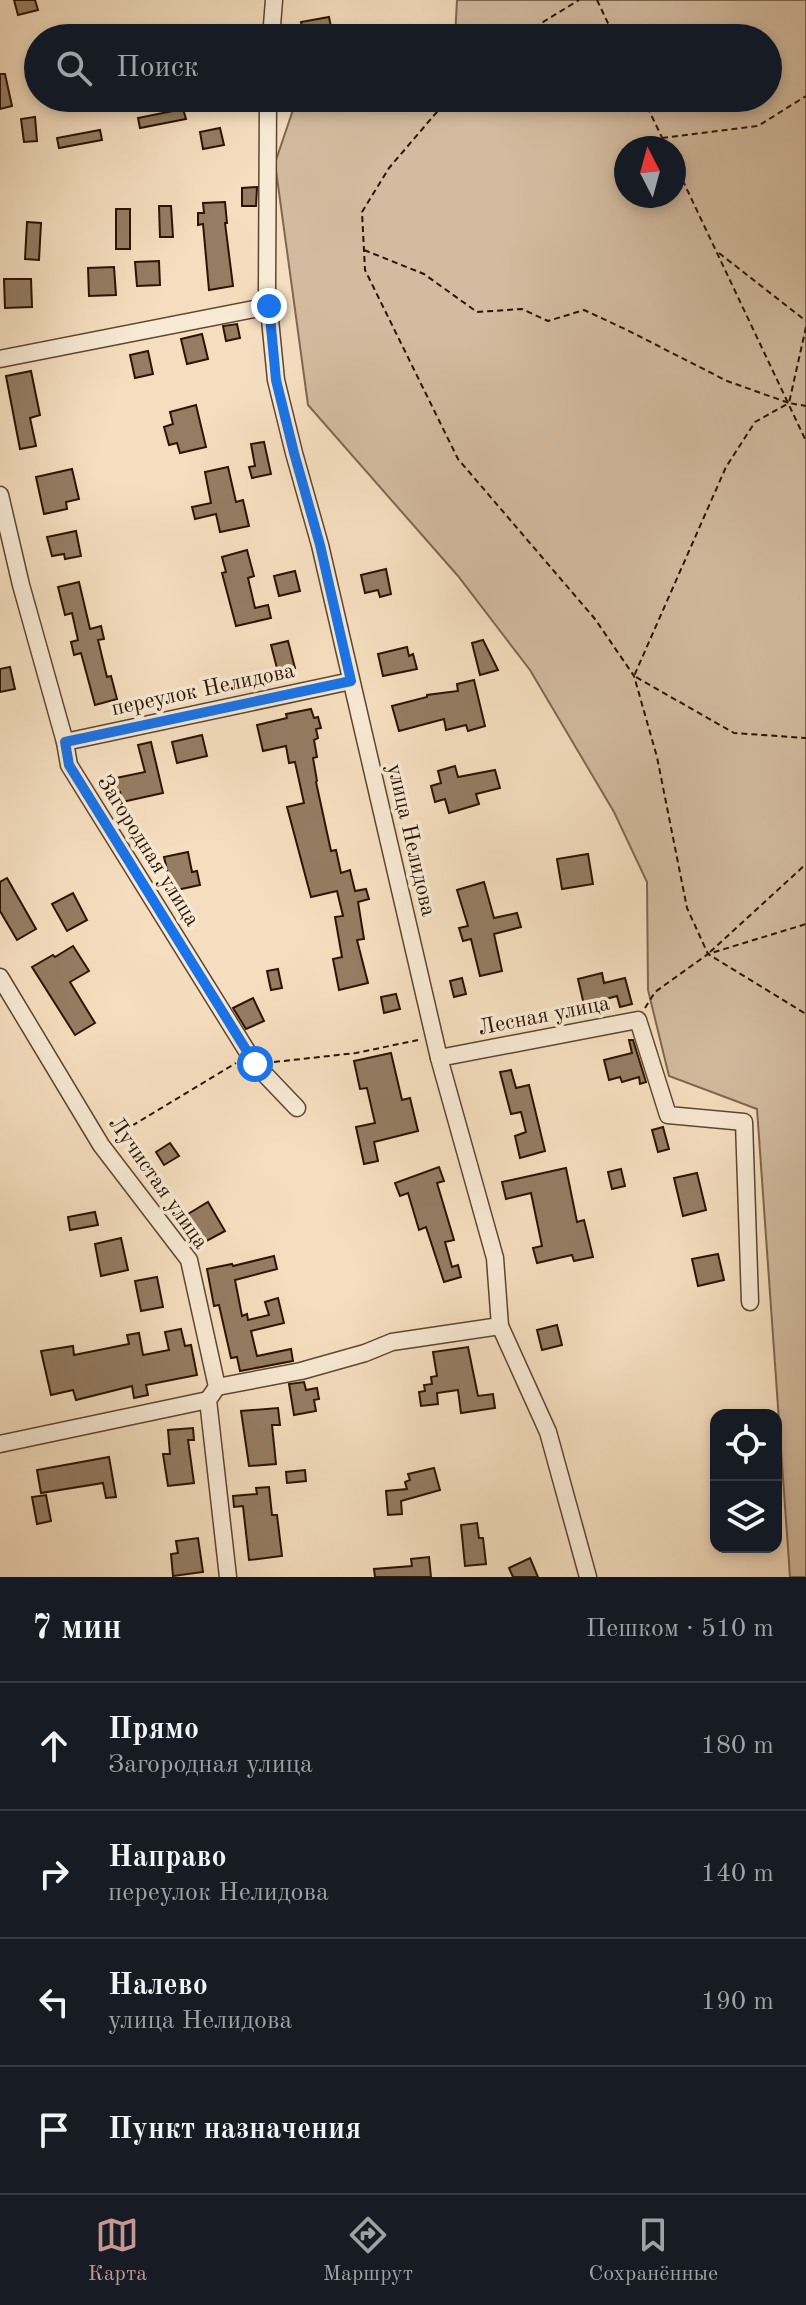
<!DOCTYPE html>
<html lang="ru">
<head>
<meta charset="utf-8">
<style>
	:root { --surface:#171b24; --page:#20242c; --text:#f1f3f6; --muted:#9ea1a6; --line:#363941; --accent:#c59692 }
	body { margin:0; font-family:"Old Standard TT",serif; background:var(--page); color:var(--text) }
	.controls { position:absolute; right:24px; bottom:24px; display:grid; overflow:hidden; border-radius:16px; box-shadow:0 4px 12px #0003 }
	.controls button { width:72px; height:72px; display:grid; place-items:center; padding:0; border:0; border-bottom:2px solid var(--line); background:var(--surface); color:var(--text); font:40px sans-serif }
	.compass { position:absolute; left:614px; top:136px; width:72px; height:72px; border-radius:50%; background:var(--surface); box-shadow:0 4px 12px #0003; rotate:354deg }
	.stop { position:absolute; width:24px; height:24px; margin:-18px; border:6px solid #1a73e8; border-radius:50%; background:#fff }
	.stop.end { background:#1a73e8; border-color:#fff; box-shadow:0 2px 8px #0008 }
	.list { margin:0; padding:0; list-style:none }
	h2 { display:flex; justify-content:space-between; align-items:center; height:104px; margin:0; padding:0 32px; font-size:34px }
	h2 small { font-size:26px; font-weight:400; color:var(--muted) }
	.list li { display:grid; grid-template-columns:52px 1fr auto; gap:24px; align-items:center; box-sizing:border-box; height:128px; padding:0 32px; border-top:2px solid var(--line) }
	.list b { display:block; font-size:30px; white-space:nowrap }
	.list p { margin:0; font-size:26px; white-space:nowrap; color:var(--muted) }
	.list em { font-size:26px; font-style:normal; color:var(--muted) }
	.icon { flex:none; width:44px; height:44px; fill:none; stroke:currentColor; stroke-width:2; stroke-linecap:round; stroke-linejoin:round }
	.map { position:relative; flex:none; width:806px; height:1577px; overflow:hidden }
	.search { position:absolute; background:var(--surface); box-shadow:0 4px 12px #0003; left:24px; right:24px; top:24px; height:88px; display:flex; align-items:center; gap:20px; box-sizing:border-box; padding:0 28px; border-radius:44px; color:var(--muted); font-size:30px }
	.sheet { height:616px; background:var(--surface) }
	nav { display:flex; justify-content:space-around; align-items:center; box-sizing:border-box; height:112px; border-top:2px solid var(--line); background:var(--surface); font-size:22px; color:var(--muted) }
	nav a { display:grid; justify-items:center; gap:4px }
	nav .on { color:var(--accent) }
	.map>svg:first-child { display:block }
	.green { fill:#d3bb9f; stroke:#806750; stroke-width:2; fill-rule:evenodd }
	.building { fill:#957d63; stroke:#2c1300; stroke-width:2 }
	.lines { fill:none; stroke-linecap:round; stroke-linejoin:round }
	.street-casing { stroke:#5e4630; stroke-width:19 }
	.path { stroke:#2c1300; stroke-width:2; stroke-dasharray:6 4; stroke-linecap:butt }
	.street { stroke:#f8ead5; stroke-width:16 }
	.route { stroke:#1a73e8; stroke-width:10 }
	.labels { text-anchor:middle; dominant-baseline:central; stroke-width:7; stroke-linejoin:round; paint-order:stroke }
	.street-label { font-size:22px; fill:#2c1300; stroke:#f8ead5 }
</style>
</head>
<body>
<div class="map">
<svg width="806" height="1577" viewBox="0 0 806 1577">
	<rect width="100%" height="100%" fill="#f5debf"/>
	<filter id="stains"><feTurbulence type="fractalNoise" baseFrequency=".0025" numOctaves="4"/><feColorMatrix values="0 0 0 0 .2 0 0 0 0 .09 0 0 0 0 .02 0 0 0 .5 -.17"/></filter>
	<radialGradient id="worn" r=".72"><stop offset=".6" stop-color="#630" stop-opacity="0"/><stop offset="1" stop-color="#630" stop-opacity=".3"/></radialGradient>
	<path class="green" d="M457,0H806V1577H790L757,1109L669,1076L648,990L647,882L614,812L530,670L458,576L308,405L275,163L297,98H768V38H455ZM626,148H674V196H626Z"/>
	<g class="building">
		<path d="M14,0H35L38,10L18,15Z"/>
		<path d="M329,17L333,38H304L301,22Z"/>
		<path d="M0,74H5L12,106L0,109Z"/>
		<path d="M183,109L186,119L140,128L138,118Z"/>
		<path d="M35,117L37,141L24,142L21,119Z"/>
		<path d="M220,128L224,145L203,149L200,132Z"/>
		<path d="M100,130L102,140L59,148L57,138Z"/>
		<path d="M257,187L256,206H242V188Z"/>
		<path d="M225,202L227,223H225L233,286L209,290L203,224L198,225V213H204L203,203Z"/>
		<path d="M159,206H171L173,237H160Z"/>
		<rect x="116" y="209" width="14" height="40"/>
		<path d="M27,222L41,223L39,260L25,259Z"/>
		<path d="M159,261L160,285L137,286L135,262Z"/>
		<path d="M114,267L116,295L89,296L88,268Z"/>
		<path d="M4,279H31L32,307L5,308Z"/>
		<path d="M237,324L240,338L226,341L223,326Z"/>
		<path d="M202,334L208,359L187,364L181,339Z"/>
		<path d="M148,351L153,374L135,378L130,355Z"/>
		<path d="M31,371L40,415L30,418L36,446L20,449L6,376Z"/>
		<path d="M196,405L206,447L180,453L177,443L169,445L164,427L173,424L170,412Z"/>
		<path d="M264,442L271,474L252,478L249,467L255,466L251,444Z"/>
		<path d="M228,467L236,502L243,500L249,526L220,532L216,514L195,519L192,507L211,503L205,472Z"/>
		<path d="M72,469L79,499L66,502L67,509L44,514L36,477Z"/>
		<path d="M76,531L81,556L65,559L64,554L52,556L47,537Z"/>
		<path d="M247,550L254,576L248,578L255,608L268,605L271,618L236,626L222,573L226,572L222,557Z"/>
		<path d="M386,569L391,594L380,597L378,590L365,593L361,575Z"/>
		<path d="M295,571L300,591L279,596L274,576Z"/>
		<path d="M79,582L90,629L101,626L104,639L98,640L107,677L111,676L117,699L95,705L81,653L74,655L71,642L78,640L72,613L65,615L58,587Z"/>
		<path d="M483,640L498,670L480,675L472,643Z"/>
		<path d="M288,641L295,668L278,672L271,645Z"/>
		<path d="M407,647L409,656L413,654L417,669L383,676L378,654Z"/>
		<path d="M10,667L15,689L0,692V669Z"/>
		<path d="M474,680L485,726L468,731L466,725L446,730L444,719L399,731L392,706L427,697V695L458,691L457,684Z"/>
		<path d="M311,709L314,718L318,717L321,728L316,729L318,738L314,740L317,757L313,758L317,781L316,782L331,851L336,850L341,873L350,870L355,891L366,889L369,899L358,902L364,939L357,940L368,983L339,990L333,959L342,957L335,917L343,916L337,891L311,897L287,807L304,803L295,762L289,763L286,746L263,751L257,725L287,718L286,714Z"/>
		<path d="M202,735L207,756L177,763L172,742Z"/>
		<path d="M151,742L163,793L122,802L120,792L114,793L111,779L145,772L138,745Z"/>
		<path d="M455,766L458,777L495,770L500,788L476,794L479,804L449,813L445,799L435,802L431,786L441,783L438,771Z"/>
		<path d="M188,852L192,872L197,871L200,885L172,891L164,857Z"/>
		<path d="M588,854L593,884L562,889L557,859Z"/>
		<path d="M7,878L36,929L17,940L0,911V882Z"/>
		<path d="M484,882L494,918L517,913L521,927L494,934L502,971L480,976L471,939L463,941L459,928L468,926L457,890Z"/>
		<path d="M73,893L87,920L67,931L52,904Z"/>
		<path d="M73,946L89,971L70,982L95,1023L75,1035L32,967L53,955L55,957Z"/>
		<path d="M278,969L282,988L271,990L267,971Z"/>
		<path d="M602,973L604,983L625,978L632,1004L620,1007L617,996L584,1005L578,979Z"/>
		<path d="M462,978L466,994L454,997L450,981Z"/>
		<path d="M396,994L400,1009L384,1013L381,997Z"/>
		<path d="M253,998L264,1021L246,1029L233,1008Z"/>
		<path d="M629,1040H633L646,1082L640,1084L639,1077L622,1082L620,1077L609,1080L604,1060L632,1053Z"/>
		<path d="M391,1053L402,1100L410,1098L418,1131L374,1142L378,1161L364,1164L356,1127L375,1123L367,1088L360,1089L354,1061Z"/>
		<path d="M511,1070L516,1088L529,1085L545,1151L520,1158L515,1136L526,1132L521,1112L511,1114L500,1072Z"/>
		<path d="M663,1127L669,1149L658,1152L652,1130Z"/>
		<path d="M170,1143L179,1156L164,1165L156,1152Z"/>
		<path d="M439,1167L444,1181L437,1183L454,1240L445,1242L452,1267L458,1265L461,1277L444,1282L426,1227L419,1230L408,1193L400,1196L395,1183Z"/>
		<path d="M566,1168L577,1222L584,1220L593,1257L574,1261L572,1255L537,1263L533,1248L542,1246L531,1193L506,1199L502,1182Z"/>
		<path d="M621,1169L625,1186L612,1189L608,1172Z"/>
		<path d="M697,1173L706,1210L683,1216L674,1178Z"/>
		<path d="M208,1202L225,1231L199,1245L183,1217Z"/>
		<path d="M95,1212L98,1225L70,1230L68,1217Z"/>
		<path d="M121,1238L128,1270L101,1276L95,1244Z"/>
		<path d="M718,1254L724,1280L698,1286L692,1259Z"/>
		<path d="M274,1256L277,1269L235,1280L242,1316L247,1314L248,1320L269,1315L265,1302L278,1298L284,1323L251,1331L257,1356L291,1349L293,1361L240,1371L237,1357L231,1358L219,1305L214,1306L207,1269L232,1264L233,1266Z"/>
		<path d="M157,1277L163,1307L141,1311L135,1281Z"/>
		<path d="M557,1325L562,1345L542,1350L537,1330Z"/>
		<path d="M181,1329L185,1346L191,1345L197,1375L146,1385L148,1395L134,1398L132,1386L76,1400L73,1390L51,1395L41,1351L73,1346L74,1355L129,1344L127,1335L139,1333L143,1355L169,1350L165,1332Z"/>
		<path d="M468,1347L478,1396L493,1394L495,1408L461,1413L458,1390L437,1393L438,1404L421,1406L419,1392L425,1391L424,1385L432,1384L431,1377L437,1376L433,1352Z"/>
		<path d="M304,1382L306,1390L317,1388L319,1399L314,1400L316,1411L294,1415L289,1384Z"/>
		<path d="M278,1408L280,1425H272L276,1464L249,1466L241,1411Z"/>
		<path d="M193,1428L194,1440H188L194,1483L168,1486L163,1454H170L168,1430Z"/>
		<path d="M109,1457L116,1497L106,1498L103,1483L41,1493L37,1470Z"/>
		<path d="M434,1468L440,1490L401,1501L402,1514L388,1515L386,1491L407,1489L405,1482L410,1480L408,1474Z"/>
		<path d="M305,1470L306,1481L287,1483L286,1472Z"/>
		<path d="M269,1487L272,1515H277L282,1556L249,1560L243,1506L234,1507L233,1496L257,1494L256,1488Z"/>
		<path d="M46,1495L51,1521L37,1524L32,1497Z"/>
		<path d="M477,1523L479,1538H483L486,1564L465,1566L461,1525Z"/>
		<path d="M198,1538L203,1572L173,1576L171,1554L178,1553L176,1541Z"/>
		<path d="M429,1557L431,1577H375L374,1569L412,1566L411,1559Z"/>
		<path d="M530,1558L538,1577H513L509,1568Z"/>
	</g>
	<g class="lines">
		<g class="street-casing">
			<g id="street">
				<path d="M271,38L274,0"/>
				<path d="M268,98L267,289L276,380L294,453L320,545L439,1058L495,1258L500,1326L548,1432L588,1577"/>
				<path d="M0,359L269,306"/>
				<path d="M0,495L21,585L65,742L69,765L255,1064L297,1108"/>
				<path d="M65,742L351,681"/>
				<path d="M0,977L101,1145L189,1260L217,1387L208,1400L228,1577"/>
				<path d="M439,1058L638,1020L668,1115L744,1122L750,1302"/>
				<path d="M217,1387L301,1371L365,1353L392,1342L500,1326"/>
				<path d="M0,1444L208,1400"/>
			</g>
		</g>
		<g class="path">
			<path d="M597,0L615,38"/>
			<path d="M517,38L579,0"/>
			<path d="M452,98L436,113L389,168L362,212L365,270L458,459L595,619L634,676L657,757L687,908L708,954L806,1014"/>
			<path d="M643,98L667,148"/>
			<path d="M662,138L758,126L806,96"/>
			<path d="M674,162L806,441"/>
			<path d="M364,250L424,274L477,312L522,309L548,321L584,310L627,330L727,381L789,403L755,422L726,467L634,676L734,733L806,738"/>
			<path d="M719,253L806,321"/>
			<path d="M806,327L789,403L806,406"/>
			<path d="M710,952L806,864"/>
			<path d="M645,1008L655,992L708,954L806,924"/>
			<path d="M274,1062L356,1053L418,1040"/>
			<path d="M115,1136L236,1063"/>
		</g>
		<use href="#street" class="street"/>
	</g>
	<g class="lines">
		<path class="route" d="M255,1064L69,765L65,742L351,681L320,545L294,453L276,380L269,306"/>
	</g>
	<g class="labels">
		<g class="street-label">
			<text transform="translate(203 690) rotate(-12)">переулок Нелидова</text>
			<text transform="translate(411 840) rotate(77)">улица Нелидова</text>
			<text transform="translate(148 851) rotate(58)">Загородная улица</text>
			<text transform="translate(544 1016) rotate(-11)">Лесная улица</text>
			<text transform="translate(158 1183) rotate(55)">Лучистая улица</text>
		</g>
	</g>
	<rect width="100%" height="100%" filter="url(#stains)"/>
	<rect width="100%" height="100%" fill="url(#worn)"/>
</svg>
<div class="controls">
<button><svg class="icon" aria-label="locate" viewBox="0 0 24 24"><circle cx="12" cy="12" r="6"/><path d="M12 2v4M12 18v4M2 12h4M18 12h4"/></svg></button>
<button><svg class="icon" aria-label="layers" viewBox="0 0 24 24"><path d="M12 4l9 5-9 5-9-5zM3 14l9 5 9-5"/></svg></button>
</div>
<svg class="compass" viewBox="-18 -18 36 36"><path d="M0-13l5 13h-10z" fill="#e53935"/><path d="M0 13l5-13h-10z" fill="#9ea1a6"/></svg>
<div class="stop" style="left:255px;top:1064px"></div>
<div class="stop end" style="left:269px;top:306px"></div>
<div class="search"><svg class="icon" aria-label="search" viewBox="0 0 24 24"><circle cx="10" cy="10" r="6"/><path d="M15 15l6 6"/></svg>Поиск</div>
</div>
<section class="sheet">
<h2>7 мин<small>Пешком · 510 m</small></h2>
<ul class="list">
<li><svg class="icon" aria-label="ahead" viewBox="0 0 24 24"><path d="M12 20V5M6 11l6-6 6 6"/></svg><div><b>Прямо</b><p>Загородная улица</p></div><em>180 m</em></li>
<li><svg class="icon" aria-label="right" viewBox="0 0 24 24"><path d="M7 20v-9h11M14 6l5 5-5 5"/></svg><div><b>Направо</b><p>переулок Нелидова</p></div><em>140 m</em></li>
<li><svg class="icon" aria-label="left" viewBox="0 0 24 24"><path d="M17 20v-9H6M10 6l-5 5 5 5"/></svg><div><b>Налево</b><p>улица Нелидова</p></div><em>190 m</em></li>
<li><svg class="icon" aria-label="arrive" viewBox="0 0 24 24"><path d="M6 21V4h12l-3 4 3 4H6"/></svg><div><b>Пункт назначения</b></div></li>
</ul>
</section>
<nav>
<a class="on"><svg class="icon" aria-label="map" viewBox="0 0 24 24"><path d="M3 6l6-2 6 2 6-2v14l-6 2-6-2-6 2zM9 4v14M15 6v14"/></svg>Карта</a>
<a><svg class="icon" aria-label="directions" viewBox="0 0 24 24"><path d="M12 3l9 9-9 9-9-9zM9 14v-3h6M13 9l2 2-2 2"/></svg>Маршрут</a>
<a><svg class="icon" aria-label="saved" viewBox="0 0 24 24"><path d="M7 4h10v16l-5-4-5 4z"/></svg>Сохранённые</a>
</nav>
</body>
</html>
